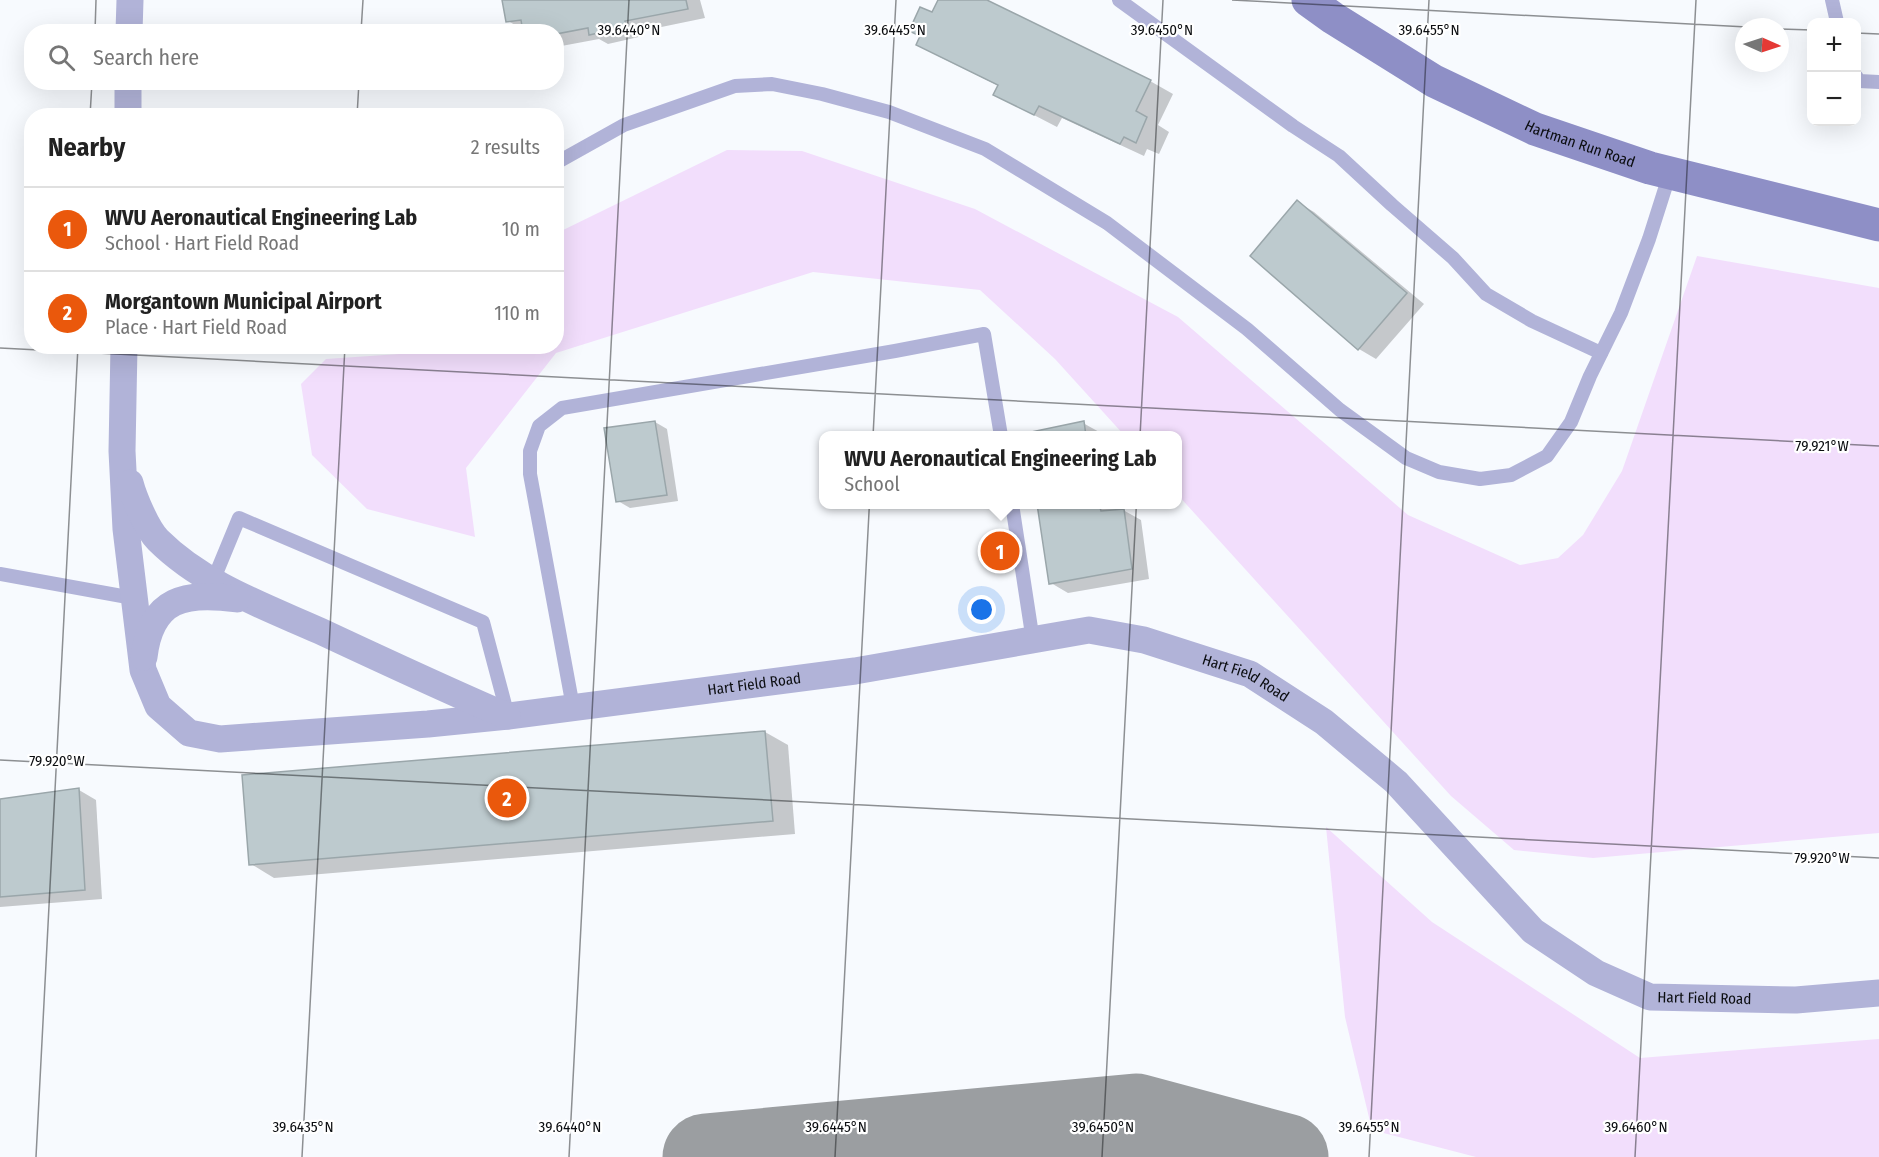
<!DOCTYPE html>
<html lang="en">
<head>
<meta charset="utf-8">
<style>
	:root { --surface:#fff; --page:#f6f6f6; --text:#222; --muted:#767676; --line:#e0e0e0; --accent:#ea580c }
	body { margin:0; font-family:"Fira Sans Condensed",sans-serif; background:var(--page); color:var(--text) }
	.controls { position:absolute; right:18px; top:18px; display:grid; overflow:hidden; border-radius:12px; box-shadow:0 6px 24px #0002 }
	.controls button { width:54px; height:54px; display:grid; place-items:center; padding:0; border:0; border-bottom:2px solid var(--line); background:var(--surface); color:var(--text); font:30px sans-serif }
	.compass { position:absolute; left:1735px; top:18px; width:54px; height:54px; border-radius:50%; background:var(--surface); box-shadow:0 6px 24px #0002; rotate:93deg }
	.you { position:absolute; left:982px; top:610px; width:21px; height:21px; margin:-15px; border:4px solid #fff; border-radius:50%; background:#1a73e8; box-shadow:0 0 0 9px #1a73e833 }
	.badge { display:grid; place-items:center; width:39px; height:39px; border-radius:50%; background:var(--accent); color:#fff; font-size:20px; font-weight:700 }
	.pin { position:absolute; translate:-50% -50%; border:3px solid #fff; box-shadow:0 2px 6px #0006 }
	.popup { position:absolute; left:819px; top:431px; width:363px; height:78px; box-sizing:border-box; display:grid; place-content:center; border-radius:12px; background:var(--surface); filter:drop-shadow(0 2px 4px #0005); font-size:20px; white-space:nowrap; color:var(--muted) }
	.popup b { font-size:22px; color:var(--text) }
	.popup::after { content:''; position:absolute; left:50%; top:100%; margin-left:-12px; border:12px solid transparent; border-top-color:var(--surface) }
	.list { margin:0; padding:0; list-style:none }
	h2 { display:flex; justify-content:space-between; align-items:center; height:78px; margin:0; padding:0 24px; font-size:26px }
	h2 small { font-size:20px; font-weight:400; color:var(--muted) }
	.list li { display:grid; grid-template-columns:39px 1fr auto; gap:18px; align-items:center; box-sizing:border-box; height:84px; padding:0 24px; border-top:2px solid var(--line) }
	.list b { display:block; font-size:22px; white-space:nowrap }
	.list p { margin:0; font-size:20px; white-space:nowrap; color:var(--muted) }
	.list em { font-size:20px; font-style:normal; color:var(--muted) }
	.icon { flex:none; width:33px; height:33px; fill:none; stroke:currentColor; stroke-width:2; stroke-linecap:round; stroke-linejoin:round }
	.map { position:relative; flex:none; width:1879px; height:1157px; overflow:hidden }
	.search { position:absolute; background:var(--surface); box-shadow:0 6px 24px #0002; left:24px; top:24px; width:540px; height:66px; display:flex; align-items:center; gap:15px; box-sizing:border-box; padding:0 21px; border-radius:24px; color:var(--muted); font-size:22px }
	.panel { position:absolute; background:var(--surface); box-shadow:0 6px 24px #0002; left:24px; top:108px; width:540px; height:246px; border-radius:24px }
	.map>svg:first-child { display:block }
	.green { fill:#f2defc }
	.shadow { fill:#0003 }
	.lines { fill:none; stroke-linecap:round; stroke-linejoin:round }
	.taxiway { stroke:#9b9ea1; stroke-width:87 }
	.building { fill:#bdcace; stroke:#9aa6aa; stroke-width:1.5 }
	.lane { stroke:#b1b3d8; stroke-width:14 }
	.street { stroke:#b1b3d8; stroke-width:27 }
	.secondary { stroke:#8e8fc6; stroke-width:33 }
	.ticks { fill:none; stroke:#0b0d10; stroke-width:1.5; stroke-opacity:0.45 }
	.labels { text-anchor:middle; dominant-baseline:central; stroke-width:4.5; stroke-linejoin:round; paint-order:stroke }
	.street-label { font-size:15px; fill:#0b0d10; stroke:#fff }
	.ticks-label { font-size:15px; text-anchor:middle; fill:#0b0d10; stroke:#fff; stroke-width:4.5; stroke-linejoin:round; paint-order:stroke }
</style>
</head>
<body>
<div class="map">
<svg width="1879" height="1157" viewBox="0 0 1879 1157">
	<rect width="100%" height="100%" fill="#f7fafe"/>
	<g class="green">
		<path d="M727,150L802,151L975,209L1178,317L1408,515L1520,565L1558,558L1583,535L1622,471L1697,256L1879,288V833L1593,858L1514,850L1451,796L1177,494V436L1124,435L1055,359L980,290L813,272L556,353L466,468L475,537L367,509L312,455L301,384L326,359L399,354L407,347L556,346L557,233Z"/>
		<path d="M1326,827L1432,922L1640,1058L1879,1039V1157H1476L1372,1130L1345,1017Z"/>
	</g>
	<g class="shadow">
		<path d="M504,0H700L705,18L642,31L643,36L608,44L599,39L556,47V32L524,30L508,21Z"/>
		<path d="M940,0H984L1150,81L1173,94L1158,125L1169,132L1159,154L1147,149L1144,156L1062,118L1057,127L995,95L999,86L940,57L918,44Z"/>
		<path d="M1297,202L1314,212L1424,304L1376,359L1359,349L1252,255Z"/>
		<path d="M655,422L667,429L678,501L630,508L618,501Z"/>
		<path d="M1083,423L1101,433V436H1028Z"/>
		<path d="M1039,504H1114L1116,511L1123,510L1141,520L1149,579L1068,593L1051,583Z"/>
		<path d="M765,732L788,745L795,834L274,878L251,864Z"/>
		<path d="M79,790L96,800L102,899L0,907V800Z"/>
	</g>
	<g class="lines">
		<path class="taxiway" d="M706,1157L1136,1117L1285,1157"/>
	</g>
	<g class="building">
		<path d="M502,0H686L688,9L625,21L626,27L589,35L588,28L556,34V32H523L521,20L506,22Z"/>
		<path d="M938,0H987L1151,80L1136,111L1147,117L1136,143L1124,137L1120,144L1039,106L1034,115L993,95L998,85L916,45L920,36L909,31L920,7L932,12Z"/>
		<path d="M1297,200L1407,293L1358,350L1250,256Z"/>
		<path d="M655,421L667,495L616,502L604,428Z"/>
		<path d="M1084,421L1086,436H1026V433Z"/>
		<path d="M1037,504H1099L1101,511L1124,509L1132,569L1049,584Z"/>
		<path d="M765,731L773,821L249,865L242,775Z"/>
		<path d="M79,788L85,890L0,897V799Z"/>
	</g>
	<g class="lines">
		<g class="lane">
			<path d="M1119,0L1293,126L1339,156L1392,205L1453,258L1486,294L1532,321L1601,353"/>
			<path d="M1832,0L1837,22"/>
			<path d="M1856,76L1859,81L1879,82"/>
			<path d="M556,163L624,125L735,86L772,84L822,94L889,112L985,149L1107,223L1247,329L1340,410L1406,458L1439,472L1480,479L1511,475L1547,456L1571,422L1590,376L1621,313L1649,239L1670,173"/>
			<path d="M1012,504L1033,641"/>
			<path d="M0,574L133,598"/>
			<path d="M213,581L239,518L483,622L508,716"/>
			<path d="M573,707L530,474V451L539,426L562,408L895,351L984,334L1001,436"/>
		</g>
		<g class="street">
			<path d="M129,32L130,0"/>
			<path d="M128,116V82"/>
			<path id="s1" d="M124,346L122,451L126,529L143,670L158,706L189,733L220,739L428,724L508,716L855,671L1089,630L1144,640L1250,674L1324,722L1396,782L1533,931L1596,973L1650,997L1796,1000L1879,993"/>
			<path d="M130,483C134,498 147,529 158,540C202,584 264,606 320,631C382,660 444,689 507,716"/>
			<path d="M144,657C151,597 186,592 237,599"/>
		</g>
		<path class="secondary" id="s2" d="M1308,0L1333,18L1434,81L1535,129L1650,168L1879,225"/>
	</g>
	<path class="ticks" d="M1232,0L1747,27M1780,29L1812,30M95,32L96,0M361,32L363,0M1856,33L1879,34M90,116L92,82M357,116L359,82M0,348L1879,446M0,760L1879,858M36,1157L78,346M302,1157L345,346M569,1157L629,0M835,1157L896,0M1102,1157L1163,0M1369,1157L1429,0M1635,1157L1696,0"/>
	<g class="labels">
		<g class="street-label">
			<text stroke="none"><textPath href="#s2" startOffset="309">Hartman Run Road</textPath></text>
			<text stroke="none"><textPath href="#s1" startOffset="1478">Hart Field Road</textPath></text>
			<text stroke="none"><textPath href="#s1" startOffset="974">Hart Field Road</textPath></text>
			<text stroke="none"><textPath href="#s1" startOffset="2054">Hart Field Road</textPath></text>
		</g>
	</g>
	<g class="ticks-label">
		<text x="629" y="35">39.6440°N</text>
		<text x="895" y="35">39.6445°N</text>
		<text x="1162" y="35">39.6450°N</text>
		<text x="1429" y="35">39.6455°N</text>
		<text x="1822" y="451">79.921°W</text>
		<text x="57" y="766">79.920°W</text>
		<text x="1822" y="863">79.920°W</text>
		<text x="303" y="1132">39.6435°N</text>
		<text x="570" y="1132">39.6440°N</text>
		<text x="836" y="1132">39.6445°N</text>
		<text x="1103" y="1132">39.6450°N</text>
		<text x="1369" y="1132">39.6455°N</text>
		<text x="1636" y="1132">39.6460°N</text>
	</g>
</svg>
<div class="controls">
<button>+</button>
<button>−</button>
</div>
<svg class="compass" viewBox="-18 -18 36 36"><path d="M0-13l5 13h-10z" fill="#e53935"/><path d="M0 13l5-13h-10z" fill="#767676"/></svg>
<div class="you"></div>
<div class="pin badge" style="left:1000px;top:551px">1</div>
<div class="popup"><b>WVU Aeronautical Engineering Lab</b>School</div>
<div class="pin badge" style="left:507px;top:798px">2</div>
<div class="search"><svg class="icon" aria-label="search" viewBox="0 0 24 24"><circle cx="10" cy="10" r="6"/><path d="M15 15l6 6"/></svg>Search here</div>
<section class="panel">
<h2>Nearby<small>2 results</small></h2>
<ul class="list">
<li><span class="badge">1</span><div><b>WVU Aeronautical Engineering Lab</b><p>School · Hart Field Road</p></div><em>10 m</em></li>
<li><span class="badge">2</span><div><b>Morgantown Municipal Airport</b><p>Place · Hart Field Road</p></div><em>110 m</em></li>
</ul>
</section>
</div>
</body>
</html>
